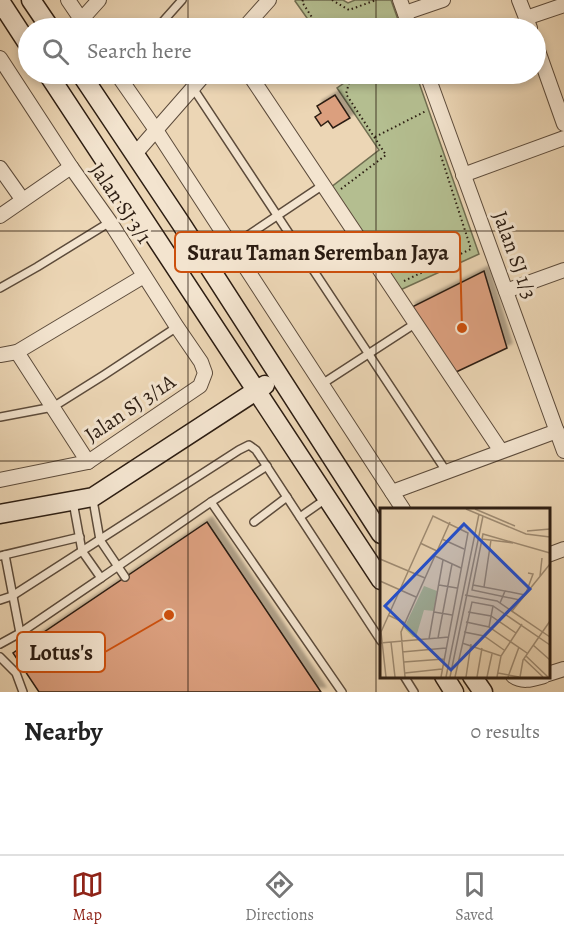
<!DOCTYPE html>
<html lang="en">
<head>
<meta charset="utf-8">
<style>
	:root { --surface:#fff; --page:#f6f6f6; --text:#222; --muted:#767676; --line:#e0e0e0; --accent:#8f2418 }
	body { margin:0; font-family:Alegreya,serif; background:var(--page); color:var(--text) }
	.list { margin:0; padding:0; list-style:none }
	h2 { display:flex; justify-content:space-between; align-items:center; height:78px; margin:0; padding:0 24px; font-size:26px }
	h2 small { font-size:20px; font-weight:400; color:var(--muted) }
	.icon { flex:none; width:33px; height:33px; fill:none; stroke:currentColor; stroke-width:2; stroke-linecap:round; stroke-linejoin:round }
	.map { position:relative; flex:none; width:564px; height:692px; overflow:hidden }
	.search { position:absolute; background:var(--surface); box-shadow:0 3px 9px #0003; left:18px; right:18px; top:18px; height:66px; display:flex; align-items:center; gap:15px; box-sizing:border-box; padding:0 21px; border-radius:33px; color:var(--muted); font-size:22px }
	.sheet { height:162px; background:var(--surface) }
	nav { display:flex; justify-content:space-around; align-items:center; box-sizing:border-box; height:84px; border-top:2px solid var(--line); background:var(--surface); font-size:16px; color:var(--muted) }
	nav a { display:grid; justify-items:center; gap:3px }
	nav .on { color:var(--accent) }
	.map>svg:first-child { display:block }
	.green { fill:#b4be90; stroke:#706e51; stroke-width:1.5 }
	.building { fill:#db9f7e; stroke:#2c1d12; stroke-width:1.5; filter:url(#shadow) }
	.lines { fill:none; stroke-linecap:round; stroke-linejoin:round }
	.lane-casing { stroke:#5c4b3b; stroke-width:10 }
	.street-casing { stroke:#5c4b3b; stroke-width:16 }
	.secondary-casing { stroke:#2c1d12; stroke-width:21 }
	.path { stroke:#2c1d12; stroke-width:2; stroke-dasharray:1.5 3; stroke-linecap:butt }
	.lane { stroke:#f3e4cf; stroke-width:7 }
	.street { stroke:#f3e4cf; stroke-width:14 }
	.secondary { stroke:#f3e4cf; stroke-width:18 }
	.grid { fill:none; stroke:#2c1d12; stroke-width:1.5; stroke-opacity:0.55 }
	.labels { text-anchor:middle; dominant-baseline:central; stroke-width:6; stroke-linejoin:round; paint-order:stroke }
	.street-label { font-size:21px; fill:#2c1d12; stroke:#f3e4cf }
	.inset-road { fill:none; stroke:#9f8c74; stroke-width:1.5 }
	.view { fill:#1d4ed8; fill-opacity:0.15; stroke:#1d4ed8; stroke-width:3 }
	.inset-edge { fill:none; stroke:#2c1d12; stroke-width:3 }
	.leader { fill:none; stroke:#cc500d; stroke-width:2 }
	.callout-dot { fill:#cc500d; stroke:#f3e4cf; stroke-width:2 }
	.callout { fill:#f3e4cf; stroke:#cc500d; stroke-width:2 }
	.callout-label { font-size:22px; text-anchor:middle; font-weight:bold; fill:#2c1d12 }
</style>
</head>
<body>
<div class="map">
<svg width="564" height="692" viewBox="0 0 564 692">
	<defs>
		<filter id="shadow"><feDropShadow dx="5" dy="-5" stdDeviation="1.5" flood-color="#0004"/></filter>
	</defs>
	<rect width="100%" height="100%" fill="#ecd6b5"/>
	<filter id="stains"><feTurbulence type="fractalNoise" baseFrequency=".00333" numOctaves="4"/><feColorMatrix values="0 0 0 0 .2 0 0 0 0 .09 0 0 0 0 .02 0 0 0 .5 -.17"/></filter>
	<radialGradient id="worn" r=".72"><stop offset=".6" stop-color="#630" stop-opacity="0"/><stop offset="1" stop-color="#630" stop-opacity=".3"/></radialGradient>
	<g class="green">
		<path d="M296,0H343L348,3L355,0H391L401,28H314L295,1Z"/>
		<path d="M338,74H416L479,254L398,291L330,188L379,150L337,88L344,83Z"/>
	</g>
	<g class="building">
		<path d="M335,95L350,118L333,128L328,121L321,126L315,117L321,113L317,106Z"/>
		<path d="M484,271L507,348L454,373L410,308Z"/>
		<path d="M207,522L321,692H39L13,653Z"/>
	</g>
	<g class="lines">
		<g class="lane-casing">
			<g id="lane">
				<path d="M157,28L182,0"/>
				<path d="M193,88L446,471"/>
				<path d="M232,246L323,185"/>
				<path d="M0,288L37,267L110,222"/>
				<path d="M322,384L416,323"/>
				<path d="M0,417L53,407L104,375L177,327"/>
				<path d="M93,500L100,540L125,577"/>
				<path d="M73,502L82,551L101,578L211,502L267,466"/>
				<path d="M211,502L342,692"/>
				<path d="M300,517L327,498"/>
				<path d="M254,522L287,497"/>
				<path d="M5,555L20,633"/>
				<path d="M0,556L80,537"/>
				<path d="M0,600L12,596L40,578L239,450L249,445L256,450L381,641"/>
				<path d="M0,644L20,633L101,578"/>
				<path d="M0,657L16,673L23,692"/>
				<path d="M404,676L414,692"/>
			</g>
		</g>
		<g class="street-casing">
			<g id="street">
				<path d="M68,0L87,28"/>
				<path d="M400,0L410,28"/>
				<path d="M519,0L530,28"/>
				<path d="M405,13L443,0"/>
				<path d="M526,18L564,5"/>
				<path d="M81,20L99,0"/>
				<path d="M244,28L269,0"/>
				<path d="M536,45L564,124"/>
				<path d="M0,58L71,167L110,222L177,327L201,362L205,373L200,386L88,462L0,480"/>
				<path d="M117,74L156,130L403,509"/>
				<path d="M249,74L501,451"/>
				<path d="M427,74L564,451"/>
				<path d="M135,154L205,74"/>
				<path d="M0,168L22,199"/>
				<path d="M463,175L564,138"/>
				<path d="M0,216L71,167"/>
				<path d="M506,291L564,270"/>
				<path d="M17,352L88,462"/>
				<path d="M0,355L17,352L144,276"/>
				<path d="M392,492L557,431"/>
				<path d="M548,555L564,549"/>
				<path d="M548,674L564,669"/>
				<path d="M513,676C523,683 533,679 544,676"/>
			</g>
		</g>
		<g class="secondary-casing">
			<g id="secondary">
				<path d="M31,0L50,28"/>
				<path d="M0,1L28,44"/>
				<path d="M48,74L381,580"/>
				<path d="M81,74L182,225L381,534"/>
				<path d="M0,514L93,497L265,385"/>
				<path d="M444,676L454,692"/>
				<path d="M472,676L483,692"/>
			</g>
		</g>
		<g class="path">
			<path d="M303,0L302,2L319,28"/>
			<path d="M332,0L349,10L376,0"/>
			<path d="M375,137L426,111"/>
			<path d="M341,189L386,155L346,94L349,83L343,74"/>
			<path d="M404,281L471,249L440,153"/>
		</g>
		<use href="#lane" class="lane"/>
		<use href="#street" class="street"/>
		<use href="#secondary" class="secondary"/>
	</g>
	<path class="grid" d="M188,0V28M376,0V28M188,74V692M376,74V692M0,231H564M0,461H564"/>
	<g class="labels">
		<g class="street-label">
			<text transform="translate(121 203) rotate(56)">Jalan SJ 3/1</text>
			<text transform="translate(515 255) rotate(70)">Jalan SJ 1/3</text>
			<text transform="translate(130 408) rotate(-34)">Jalan SJ 3/1A</text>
		</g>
	</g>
	<g transform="translate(380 508)">
		<rect width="170" height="170" fill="#ecd6b5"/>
		<path d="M44,78L57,83L54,103L44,102L36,129H33L24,120Z" fill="#b4be90"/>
		<path class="inset-road" d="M86,1L146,26L170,29M95,1L135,18M147,23L170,21M62,31L84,41M102,31L133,35M40,35L57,43M55,48L81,60M0,51L45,70M160,68L162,50M0,73L36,89M59,77L77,80M93,77L125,83L120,95M104,79L111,32M125,83L145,87M146,85L153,66L148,65M85,87L117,93L170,129M140,92L92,82L103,26L170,45M132,103L170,56M54,104L72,107M88,104L111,108L136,125M8,107L25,115M86,114L109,119L147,145M109,119L113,98M84,124L104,128L124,142M58,130L72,56M49,131L63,52M11,134L15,169M0,135L69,129M82,135L121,148M153,137L170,152M22,144L66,140M146,148L168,169M144,151L163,169M24,154L64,151M25,165L62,161M118,165L139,169M6,169L1,124L53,8L88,25L61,169M25,169L21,124L70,14M66,169L99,6M70,169L103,8M75,169L92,94L113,98L170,137M86,169L91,136M97,169L102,140M107,169L112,146M117,169L121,148L142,116M128,169L139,139M140,169L143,152L170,113"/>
		<path class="view" d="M84,16L150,81L71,162L5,98Z"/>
		<rect width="170" height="170" class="inset-edge"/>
	</g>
	<path class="leader" d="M462 328L460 252M169 615L105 652"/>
	<g class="callout-dot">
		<circle cx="462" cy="328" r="6"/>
		<circle cx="169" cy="615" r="6"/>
	</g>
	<g class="callout">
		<rect x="175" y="232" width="285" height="40" rx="6"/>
		<rect x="17" y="632" width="88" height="40" rx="6"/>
	</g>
	<g class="callout-label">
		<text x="318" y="260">Surau Taman Seremban Jaya</text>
		<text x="61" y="660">Lotus's</text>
	</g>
	<rect width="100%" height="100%" filter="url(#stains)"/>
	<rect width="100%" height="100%" fill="url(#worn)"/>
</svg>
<div class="search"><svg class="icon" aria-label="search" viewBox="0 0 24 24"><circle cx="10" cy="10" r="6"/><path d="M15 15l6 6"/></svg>Search here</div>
</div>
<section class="sheet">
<h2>Nearby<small>0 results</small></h2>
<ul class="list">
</ul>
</section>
<nav>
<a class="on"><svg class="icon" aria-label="map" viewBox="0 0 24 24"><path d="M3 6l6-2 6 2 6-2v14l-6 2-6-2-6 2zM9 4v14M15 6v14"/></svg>Map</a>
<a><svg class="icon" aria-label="directions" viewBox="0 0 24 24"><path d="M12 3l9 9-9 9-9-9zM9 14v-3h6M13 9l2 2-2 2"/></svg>Directions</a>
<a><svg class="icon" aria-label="saved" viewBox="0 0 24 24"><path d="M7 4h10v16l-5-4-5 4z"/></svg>Saved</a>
</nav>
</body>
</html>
